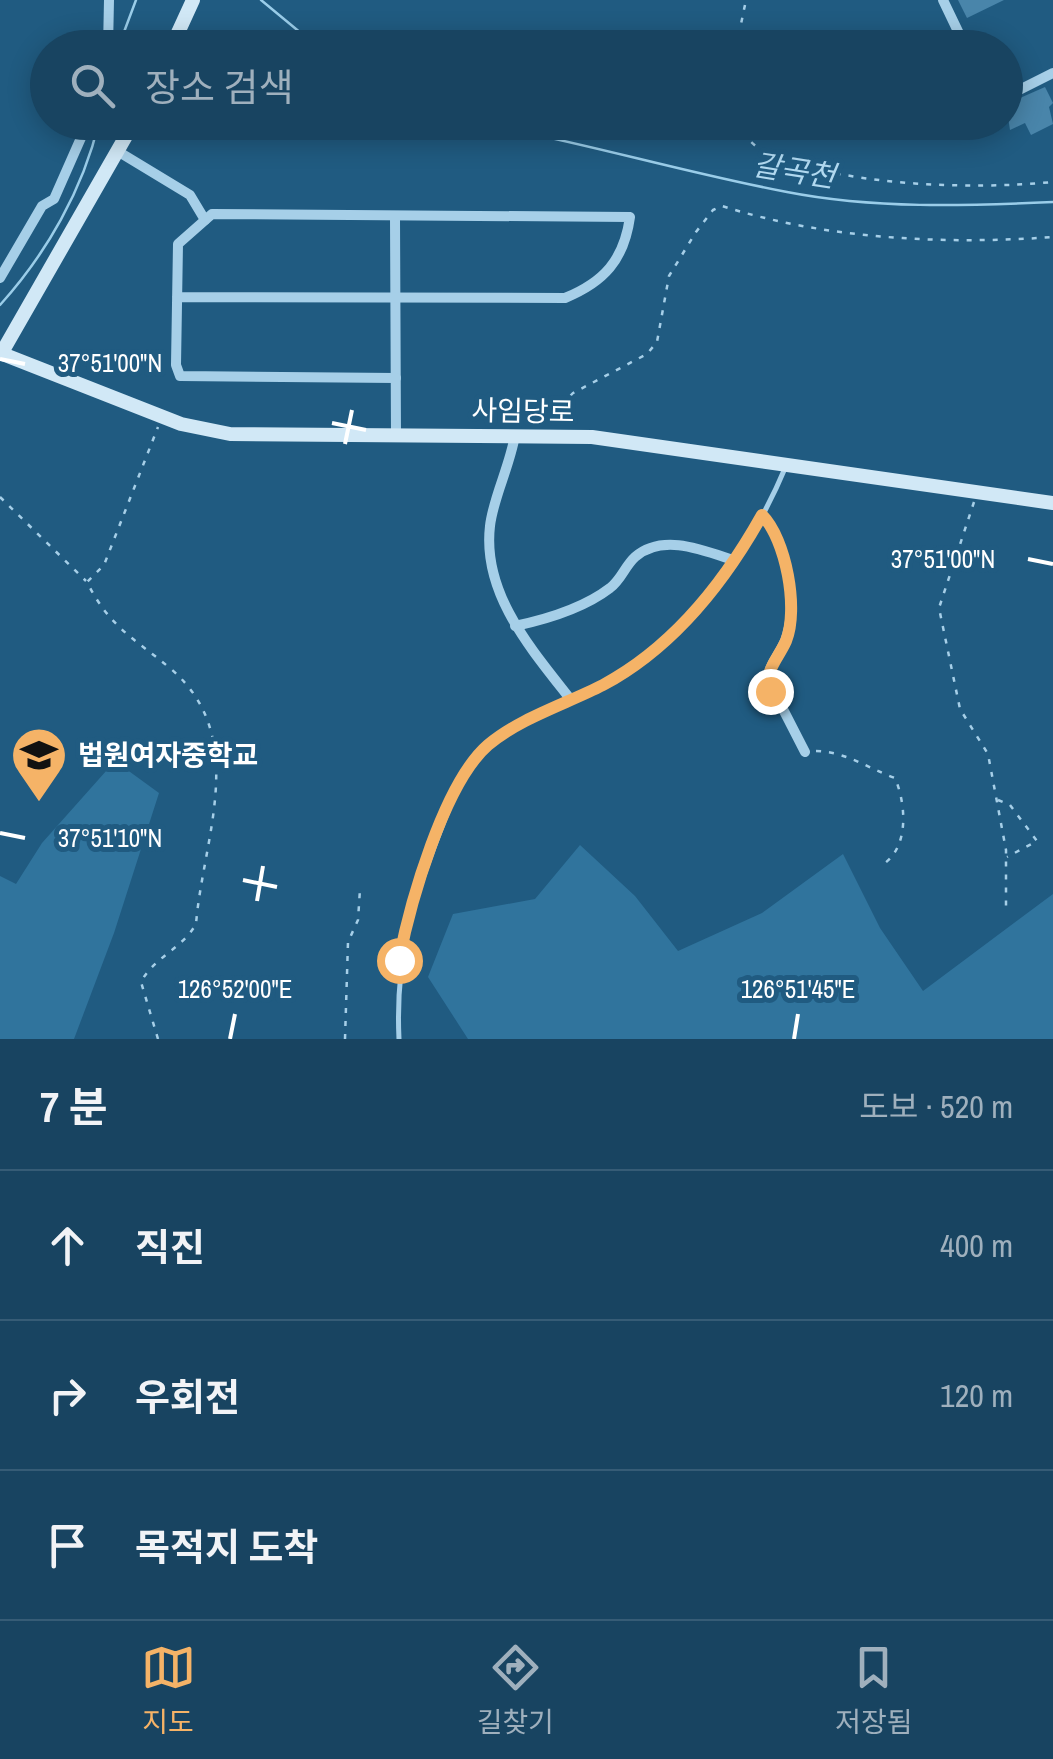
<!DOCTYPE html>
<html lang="ko">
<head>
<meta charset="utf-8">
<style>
	:root { --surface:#184461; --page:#214b67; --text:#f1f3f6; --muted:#9fb0bd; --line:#365c76; --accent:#f5b367 }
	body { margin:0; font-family:"Archivo Narrow","Noto Sans KR",sans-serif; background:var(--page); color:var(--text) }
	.stop { position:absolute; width:30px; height:30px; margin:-22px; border:8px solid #f5b367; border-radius:50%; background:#fff }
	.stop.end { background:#f5b367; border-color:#fff; box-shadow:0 2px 10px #0008 }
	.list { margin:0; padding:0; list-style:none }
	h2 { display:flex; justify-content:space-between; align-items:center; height:130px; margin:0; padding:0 40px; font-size:42px }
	h2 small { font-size:32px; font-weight:400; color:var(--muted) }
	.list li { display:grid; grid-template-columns:65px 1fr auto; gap:30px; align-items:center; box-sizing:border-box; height:150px; padding:0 40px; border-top:2px solid var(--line) }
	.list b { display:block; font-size:38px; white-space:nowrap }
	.list em { font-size:32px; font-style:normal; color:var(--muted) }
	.icon { flex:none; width:55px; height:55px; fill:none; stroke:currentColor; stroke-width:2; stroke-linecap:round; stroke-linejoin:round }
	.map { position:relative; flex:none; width:1053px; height:1039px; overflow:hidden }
	.search { position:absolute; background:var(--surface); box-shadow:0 5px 25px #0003; left:30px; right:30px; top:30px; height:110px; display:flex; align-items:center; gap:25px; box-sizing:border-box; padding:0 35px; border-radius:55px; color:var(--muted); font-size:38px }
	.sheet { height:580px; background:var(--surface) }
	nav { display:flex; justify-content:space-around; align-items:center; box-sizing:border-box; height:140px; border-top:2px solid var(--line); background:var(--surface); font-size:28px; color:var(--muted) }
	nav a { display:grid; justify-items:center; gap:5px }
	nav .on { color:var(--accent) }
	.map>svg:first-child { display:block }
	.green { fill:#30749d }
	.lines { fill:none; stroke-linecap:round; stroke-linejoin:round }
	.stream { stroke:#9acde9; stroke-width:2.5 }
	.building { fill:#4985aa }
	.path { stroke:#a6cfe8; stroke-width:2.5; stroke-dasharray:5 8; stroke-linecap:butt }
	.lane { stroke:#a6cfe8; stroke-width:5 }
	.street { stroke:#a6cfe8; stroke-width:10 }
	.secondary { stroke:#d1e8f6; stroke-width:14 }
	.route { stroke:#f5b367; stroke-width:12 }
	.ticks { fill:none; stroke:#fff; stroke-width:4 }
	.labels { text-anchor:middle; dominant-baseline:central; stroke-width:10; stroke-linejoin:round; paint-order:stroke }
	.street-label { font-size:28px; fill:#fff; stroke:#205b81 }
	.poi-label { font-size:28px; font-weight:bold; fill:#fff; stroke:#205b81; text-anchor:start }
	.water-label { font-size:30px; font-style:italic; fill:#b1d9f0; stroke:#205b81 }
	.ticks-label { font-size:25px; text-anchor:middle; fill:#fff; stroke:#205b81; stroke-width:10; stroke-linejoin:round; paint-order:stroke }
</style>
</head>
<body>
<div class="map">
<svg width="1053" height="1039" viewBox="0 0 1053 1039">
	<rect width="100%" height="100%" fill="#205b81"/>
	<g class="green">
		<path d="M115,761L159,793L114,933L74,1039H0V876L16,884L42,843Z"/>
		<path d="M580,845L635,896L678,951L762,913L843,854L880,928L923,991L1053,894V1039H468L428,977L453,914L535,899Z"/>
	</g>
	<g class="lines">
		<g class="stream">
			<path d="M261,0L319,48"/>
			<path d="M118,48L136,0"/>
			<path d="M474,122C579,141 682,172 787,192C874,209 965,206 1053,202"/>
			<path d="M0,305C46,254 83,190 99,122"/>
		</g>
	</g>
	<g class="building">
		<path d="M958,0H1004L967,18Z"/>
		<path d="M1045,87L1053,103L1049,107L1053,124L1031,135L1025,123L1010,130L1006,104Z"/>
	</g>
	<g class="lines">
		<g class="path">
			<path d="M736,48L746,0"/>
			<path d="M735,122C744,135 754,148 769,154C847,186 969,190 1053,182"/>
			<path d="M544,424L573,393L647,354L657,342L669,276L696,232L713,210L722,206C825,239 945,245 1053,237"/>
			<path d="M0,497L86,581"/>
			<path d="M974,502L939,608L960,709L988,754L1006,850V909"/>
			<path d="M816,751C847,752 867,768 895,778C906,804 909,845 885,863"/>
			<path d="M998,800L1010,805L1037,841L1007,857"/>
			<path d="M158,1039L141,982C154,957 182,949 196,924C203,838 250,737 171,669C134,638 110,628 87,582L104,565L158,427"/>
			<path d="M345,1039L348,942L358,920L360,889"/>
		</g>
		<path class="lane" d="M399,1039C395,957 413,900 443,824C455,795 463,768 488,746C519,718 566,704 602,685C687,641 750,552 786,466"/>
		<g class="street">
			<path d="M943,0L966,48"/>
			<path d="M108,48L109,0"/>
			<path d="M1006,89L1017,91L1053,73"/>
			<path d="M119,152L190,195L205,220"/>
			<path d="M395,218L396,435"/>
			<path d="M0,278L42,206L54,199L88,122"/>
			<path d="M177,297L565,298C604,282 624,260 630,217L212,214L178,244L176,365L180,376L396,378"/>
			<path d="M515,435C510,466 493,498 490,526C482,594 532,650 571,700"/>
			<path d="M762,515C786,540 797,603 787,635C783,651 770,662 767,678L805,752"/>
			<path d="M515,626C548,619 584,608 610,588C621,580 625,566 635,557C662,533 703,550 733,560"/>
		</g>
		<g class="secondary">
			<path d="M171,48L193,0"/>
			<path d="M0,353L181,424L230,434L592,437L1053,503"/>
			<path d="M1,354L134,122"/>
		</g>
	</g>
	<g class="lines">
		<path class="route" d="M399,960C410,903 444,783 488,745C520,718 566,704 603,685C672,648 724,583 762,515C786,539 799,609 786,641C777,661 765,668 770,691"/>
	</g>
	<path class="ticks" d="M0,359L25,364M332,423L366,430M345,444L352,410M1028,559L1053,564M0,833L25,838M243,880L277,887M257,901L263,866M230,1039L235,1014M794,1039L798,1014"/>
	<defs>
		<g id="school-pin" transform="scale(2.875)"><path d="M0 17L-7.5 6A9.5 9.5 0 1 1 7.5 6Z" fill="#f5b367" stroke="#205b81"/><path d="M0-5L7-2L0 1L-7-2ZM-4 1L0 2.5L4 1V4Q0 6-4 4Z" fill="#111"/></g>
	</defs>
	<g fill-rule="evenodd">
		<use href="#school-pin" x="39" y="755"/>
	</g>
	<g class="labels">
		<g class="street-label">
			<text transform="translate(523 411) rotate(1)">사임당로</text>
		</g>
		<g class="poi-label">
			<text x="78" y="755">법원여자중학교</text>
		</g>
		<g class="water-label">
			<text transform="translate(794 170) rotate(9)">갈곡천</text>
		</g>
	</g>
	<g class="ticks-label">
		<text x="110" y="372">37°51'00"N</text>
		<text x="943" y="568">37°51'00"N</text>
		<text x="110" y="847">37°51'10"N</text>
		<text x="235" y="998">126°52'00"E</text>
		<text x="798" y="998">126°51'45"E</text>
	</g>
</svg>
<div class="stop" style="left:399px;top:960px"></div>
<div class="stop end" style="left:770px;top:691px"></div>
<div class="search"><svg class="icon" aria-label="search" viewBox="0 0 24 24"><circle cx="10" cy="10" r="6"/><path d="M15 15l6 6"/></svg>장소 검색</div>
</div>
<section class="sheet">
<h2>7 분<small>도보 · 520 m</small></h2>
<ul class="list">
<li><svg class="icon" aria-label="ahead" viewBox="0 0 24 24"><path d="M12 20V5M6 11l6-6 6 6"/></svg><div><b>직진</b></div><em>400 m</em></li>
<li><svg class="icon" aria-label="right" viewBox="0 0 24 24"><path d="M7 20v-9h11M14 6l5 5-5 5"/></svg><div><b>우회전</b></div><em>120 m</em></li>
<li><svg class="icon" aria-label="arrive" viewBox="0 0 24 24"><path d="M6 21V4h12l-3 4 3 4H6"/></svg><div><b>목적지 도착</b></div></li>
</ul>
</section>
<nav>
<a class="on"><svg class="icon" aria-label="map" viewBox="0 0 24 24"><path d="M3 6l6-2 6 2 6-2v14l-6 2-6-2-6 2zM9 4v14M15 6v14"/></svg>지도</a>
<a><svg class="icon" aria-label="directions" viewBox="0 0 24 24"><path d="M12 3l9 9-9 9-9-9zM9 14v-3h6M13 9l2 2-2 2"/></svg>길찾기</a>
<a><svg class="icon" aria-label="saved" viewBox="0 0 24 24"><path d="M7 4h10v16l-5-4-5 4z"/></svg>저장됨</a>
</nav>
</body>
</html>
